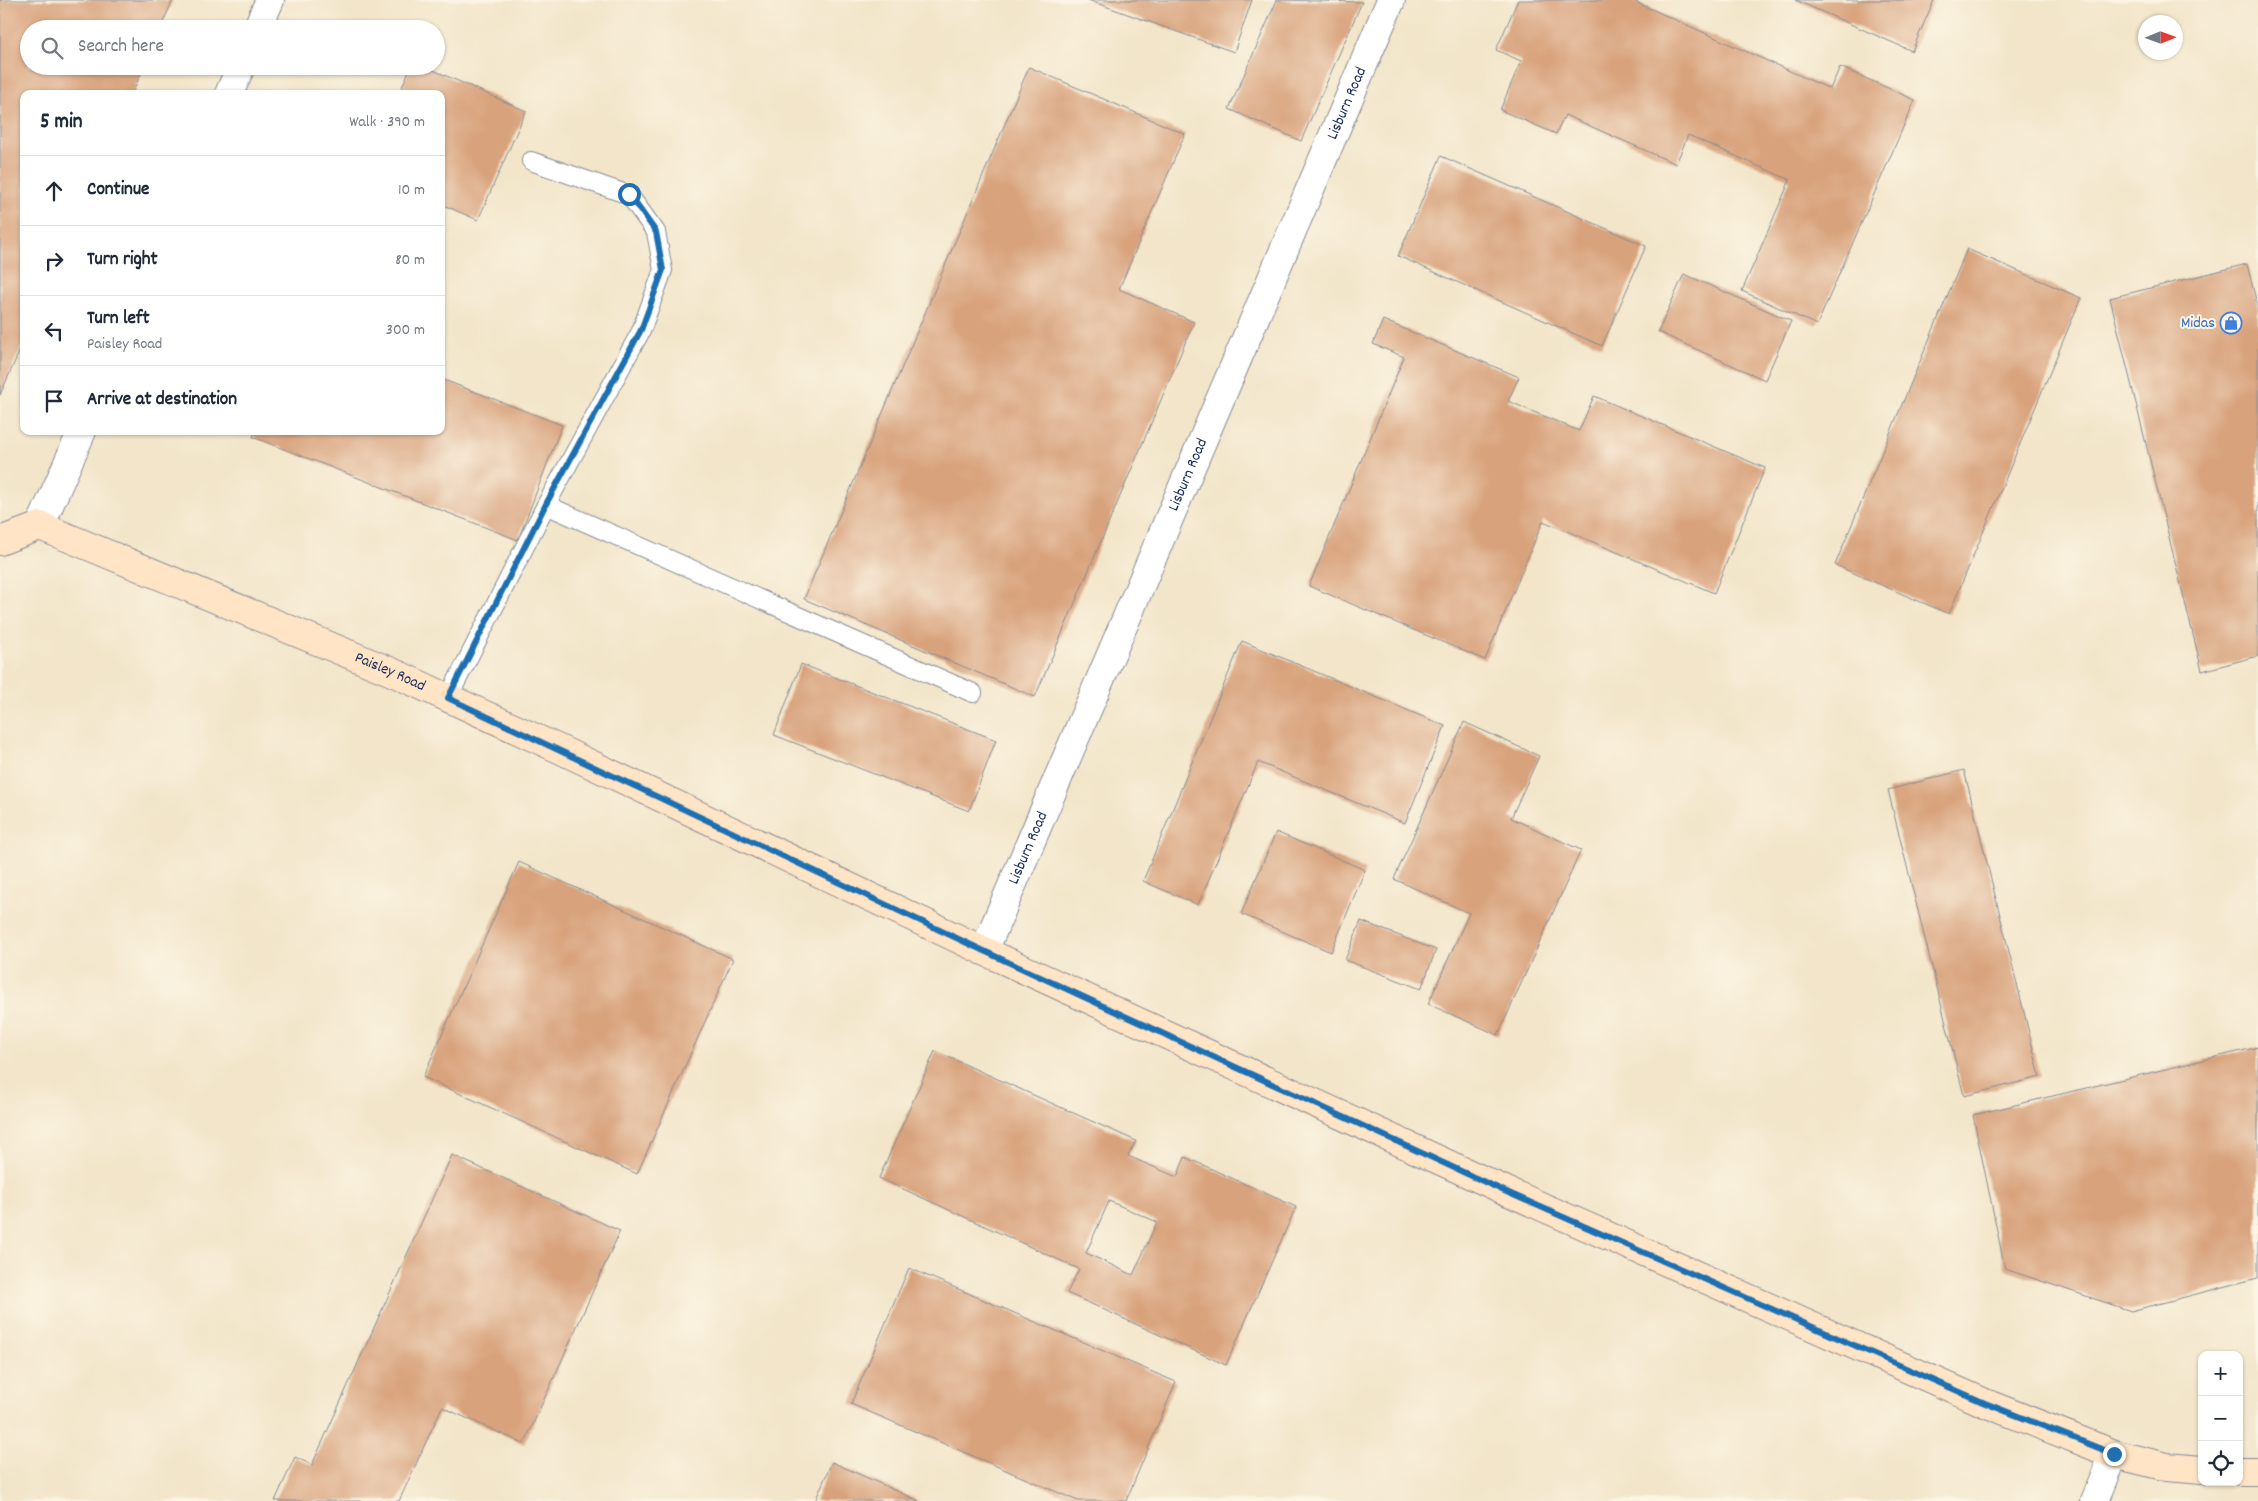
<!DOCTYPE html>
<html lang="en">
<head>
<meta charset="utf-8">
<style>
	:root { --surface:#fff; --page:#f2f2f3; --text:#1f2937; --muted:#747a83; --line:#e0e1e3 }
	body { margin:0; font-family:Dekko,sans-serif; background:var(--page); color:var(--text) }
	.controls { position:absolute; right:15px; bottom:15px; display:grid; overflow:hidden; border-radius:10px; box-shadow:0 1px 4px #0004 }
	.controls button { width:45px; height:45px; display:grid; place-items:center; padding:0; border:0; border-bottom:1px solid var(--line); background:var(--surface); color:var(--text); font:25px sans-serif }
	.compass { position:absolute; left:2138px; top:15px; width:45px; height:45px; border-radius:50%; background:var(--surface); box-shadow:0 1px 4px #0004; rotate:89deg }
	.stop { position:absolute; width:15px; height:15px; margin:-11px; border:4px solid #1f6fb2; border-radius:50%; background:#fff }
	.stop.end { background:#1f6fb2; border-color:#fff; box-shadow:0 1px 5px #0008 }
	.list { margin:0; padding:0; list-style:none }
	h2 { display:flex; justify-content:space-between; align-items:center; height:65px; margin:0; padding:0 20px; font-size:21px }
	h2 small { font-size:16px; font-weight:400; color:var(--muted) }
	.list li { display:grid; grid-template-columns:32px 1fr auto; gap:15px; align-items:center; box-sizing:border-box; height:70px; padding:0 20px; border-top:1px solid var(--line) }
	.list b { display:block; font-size:19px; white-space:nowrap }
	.list p { margin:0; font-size:16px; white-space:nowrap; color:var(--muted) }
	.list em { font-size:16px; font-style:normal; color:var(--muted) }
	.icon { flex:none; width:28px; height:28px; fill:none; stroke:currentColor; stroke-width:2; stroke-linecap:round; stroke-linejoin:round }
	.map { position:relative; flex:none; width:2258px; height:1501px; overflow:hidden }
	.search { position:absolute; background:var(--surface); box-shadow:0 1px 4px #0004; left:20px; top:20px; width:425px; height:55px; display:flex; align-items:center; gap:12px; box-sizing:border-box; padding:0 18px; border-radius:28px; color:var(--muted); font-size:19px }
	.panel { position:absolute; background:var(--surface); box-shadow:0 1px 4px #0004; left:20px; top:90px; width:425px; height:345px; border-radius:10px }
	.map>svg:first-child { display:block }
	.building { fill:#d8a27c; fill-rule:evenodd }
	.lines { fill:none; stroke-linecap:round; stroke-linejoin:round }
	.lane-casing { stroke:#868a94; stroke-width:20 }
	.street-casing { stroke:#868a94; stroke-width:30 }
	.secondary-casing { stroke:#868a94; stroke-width:30 }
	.lane { stroke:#fff; stroke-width:18 }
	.street { stroke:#fff; stroke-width:28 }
	.secondary { stroke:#ffe4c6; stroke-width:28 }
	.route { stroke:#1f6fb2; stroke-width:6 }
	.labels { text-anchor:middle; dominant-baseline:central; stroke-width:4; stroke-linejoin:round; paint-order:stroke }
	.street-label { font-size:16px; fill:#1b2f5e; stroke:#fcf5e5 }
	.shop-label { font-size:16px; fill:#366cbe; stroke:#fcf5e5; text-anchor:end }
</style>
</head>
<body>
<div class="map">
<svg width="2258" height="1501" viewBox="0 0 2258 1501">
	<rect width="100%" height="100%" fill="#fcf5e5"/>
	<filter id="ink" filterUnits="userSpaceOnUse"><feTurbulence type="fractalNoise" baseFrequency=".02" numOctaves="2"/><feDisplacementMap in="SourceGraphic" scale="10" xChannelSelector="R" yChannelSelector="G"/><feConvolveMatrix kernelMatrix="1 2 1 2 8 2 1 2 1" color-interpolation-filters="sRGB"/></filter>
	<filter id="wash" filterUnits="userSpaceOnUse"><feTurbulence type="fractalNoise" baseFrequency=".0096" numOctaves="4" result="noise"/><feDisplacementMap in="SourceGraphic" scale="20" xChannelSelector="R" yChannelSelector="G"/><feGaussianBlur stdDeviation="1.12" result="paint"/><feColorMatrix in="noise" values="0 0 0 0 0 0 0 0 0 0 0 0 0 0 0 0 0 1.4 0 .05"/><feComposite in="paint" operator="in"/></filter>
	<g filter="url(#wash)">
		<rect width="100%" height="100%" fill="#f2e5c9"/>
		<g id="blocks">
			<g class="building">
				<path d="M0,0H173L160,29H29V66H144L132,94H24V341L0,395Z"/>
				<path d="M1088,0H1252L1234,52Z"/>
				<path d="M1277,0L1362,2L1301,141L1229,109Z"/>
				<path d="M1518,0H1631L1830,89L1840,67L1915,100L1817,325L1742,291L1790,180L1688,135L1676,164L1565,115L1556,134L1500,110L1521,61L1496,50Z"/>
				<path d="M1795,0H1934L1912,51Z"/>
				<path d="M411,66H424L526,111L478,220L441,204V94H399Z"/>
				<path d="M1029,67L1185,134L1119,289L1194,322L1035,697L804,599Z"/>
				<path d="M1441,156L1646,246L1602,346L1398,256Z"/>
				<path d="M1967,249L2081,298L1949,614L1835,565Z"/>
				<path d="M2247,264L2258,308V656L2202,671L2110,298Z"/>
				<path d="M1684,274L1791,321L1765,380L1658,332Z"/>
				<path d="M1383,320L1519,377L1508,401L1579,431L1594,396L1765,468L1714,593L1543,521L1485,660L1309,586L1404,357L1373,344Z"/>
				<path d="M441,379L562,425L518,540L253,437L255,431H441Z"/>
				<path d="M1242,641L1445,726L1405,823L1258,762L1198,905L1143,881Z"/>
				<path d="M801,664L996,740L969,811L774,735Z"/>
				<path d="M1464,722L1539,756L1511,818L1581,850L1498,1035L1428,1004L1469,913L1394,879Z"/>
				<path d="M1964,770L2040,1077L1964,1096L1888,790Z"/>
				<path d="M1276,832L1365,870L1331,952L1241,914Z"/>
				<path d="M519,862L733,959L637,1174L423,1077Z"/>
				<path d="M1361,921L1436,950L1421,989L1345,960Z"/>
				<path d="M2258,1047V1278L2131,1311L2005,1269L1973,1115Z"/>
				<path d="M935,1051L1136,1141L1128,1156L1177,1177L1185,1157L1296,1207L1226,1365L1067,1293L1079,1269L879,1178ZM1109,1201L1157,1222L1133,1275L1086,1253Z"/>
				<path d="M452,1155L620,1231L524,1444L442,1407L399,1501H275L295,1457L312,1465Z"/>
				<path d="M909,1268L1176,1382L1126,1501H1078L851,1404Z"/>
				<path d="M832,1462L919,1501H815Z"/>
			</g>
		</g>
	</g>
	<g filter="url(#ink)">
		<use href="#blocks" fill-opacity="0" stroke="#868a94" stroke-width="1"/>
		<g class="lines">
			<g class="lane-casing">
				<g id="lane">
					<path d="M546,505L973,693"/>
					<path d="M448,698L546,505L641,331L663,270L656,232L629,195L531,161"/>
				</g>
			</g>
			<g class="street-casing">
				<g id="street">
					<path d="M257,29L270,0"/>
					<path d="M229,94L241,66"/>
					<path d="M40,526L82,431"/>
					<path id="s1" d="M984,951L1391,0"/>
					<path d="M2095,1501L2114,1454"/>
				</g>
			</g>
			<g class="secondary-casing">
				<g id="secondary">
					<path id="s2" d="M0,541L40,526L392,672L559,749L984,951L1502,1189L1985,1403L2114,1454L2167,1467L2202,1470"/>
					<path d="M2239,1471H2258"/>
				</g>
			</g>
			<use href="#lane" class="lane"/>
			<use href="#street" class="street"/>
			<use href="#secondary" class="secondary"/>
		</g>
	</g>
	<g class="lines" filter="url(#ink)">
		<path class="route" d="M629,194L656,232L663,270L641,330L546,504L448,698L984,951L1502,1190L1985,1403L2114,1454"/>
	</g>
	<defs>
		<g id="shop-ring" transform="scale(1.125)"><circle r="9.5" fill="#fcf5e5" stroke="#3f7fe0" stroke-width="1.5"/><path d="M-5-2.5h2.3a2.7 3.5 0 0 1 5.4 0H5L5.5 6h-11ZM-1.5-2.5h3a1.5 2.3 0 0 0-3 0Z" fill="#3f7fe0"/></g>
	</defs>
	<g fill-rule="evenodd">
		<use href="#shop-ring" x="2231" y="323"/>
	</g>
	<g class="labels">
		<g class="street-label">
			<text stroke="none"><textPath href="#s1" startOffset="922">Lisburn Road</textPath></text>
			<text stroke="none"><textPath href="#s1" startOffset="518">Lisburn Road</textPath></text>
			<text stroke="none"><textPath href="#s2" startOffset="422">Paisley Road</textPath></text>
			<text stroke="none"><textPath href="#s1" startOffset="112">Lisburn Road</textPath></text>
		</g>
		<g class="shop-label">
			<text x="2215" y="323">Midas</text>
		</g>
	</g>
</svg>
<div class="controls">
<button>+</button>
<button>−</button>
<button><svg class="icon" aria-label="locate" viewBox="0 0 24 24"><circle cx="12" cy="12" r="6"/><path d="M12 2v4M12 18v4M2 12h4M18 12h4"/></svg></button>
</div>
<svg class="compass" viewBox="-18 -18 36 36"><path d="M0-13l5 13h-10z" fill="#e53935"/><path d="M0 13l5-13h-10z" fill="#747a83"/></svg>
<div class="stop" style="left:629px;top:194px"></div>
<div class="stop end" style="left:2114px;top:1454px"></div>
<div class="search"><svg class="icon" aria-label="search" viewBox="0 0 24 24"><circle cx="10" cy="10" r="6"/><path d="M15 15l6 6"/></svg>Search here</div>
<section class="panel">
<h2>5 min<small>Walk · 390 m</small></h2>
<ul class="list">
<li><svg class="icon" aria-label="ahead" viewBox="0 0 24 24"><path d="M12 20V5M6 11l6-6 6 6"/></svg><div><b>Continue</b></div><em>10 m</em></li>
<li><svg class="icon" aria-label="right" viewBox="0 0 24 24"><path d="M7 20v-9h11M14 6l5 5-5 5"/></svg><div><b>Turn right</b></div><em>80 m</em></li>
<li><svg class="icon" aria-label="left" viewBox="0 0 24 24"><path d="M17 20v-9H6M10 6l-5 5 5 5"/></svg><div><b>Turn left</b><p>Paisley Road</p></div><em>300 m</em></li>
<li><svg class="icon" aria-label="arrive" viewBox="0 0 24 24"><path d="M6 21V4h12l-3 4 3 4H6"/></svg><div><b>Arrive at destination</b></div></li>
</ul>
</section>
</div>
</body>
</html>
